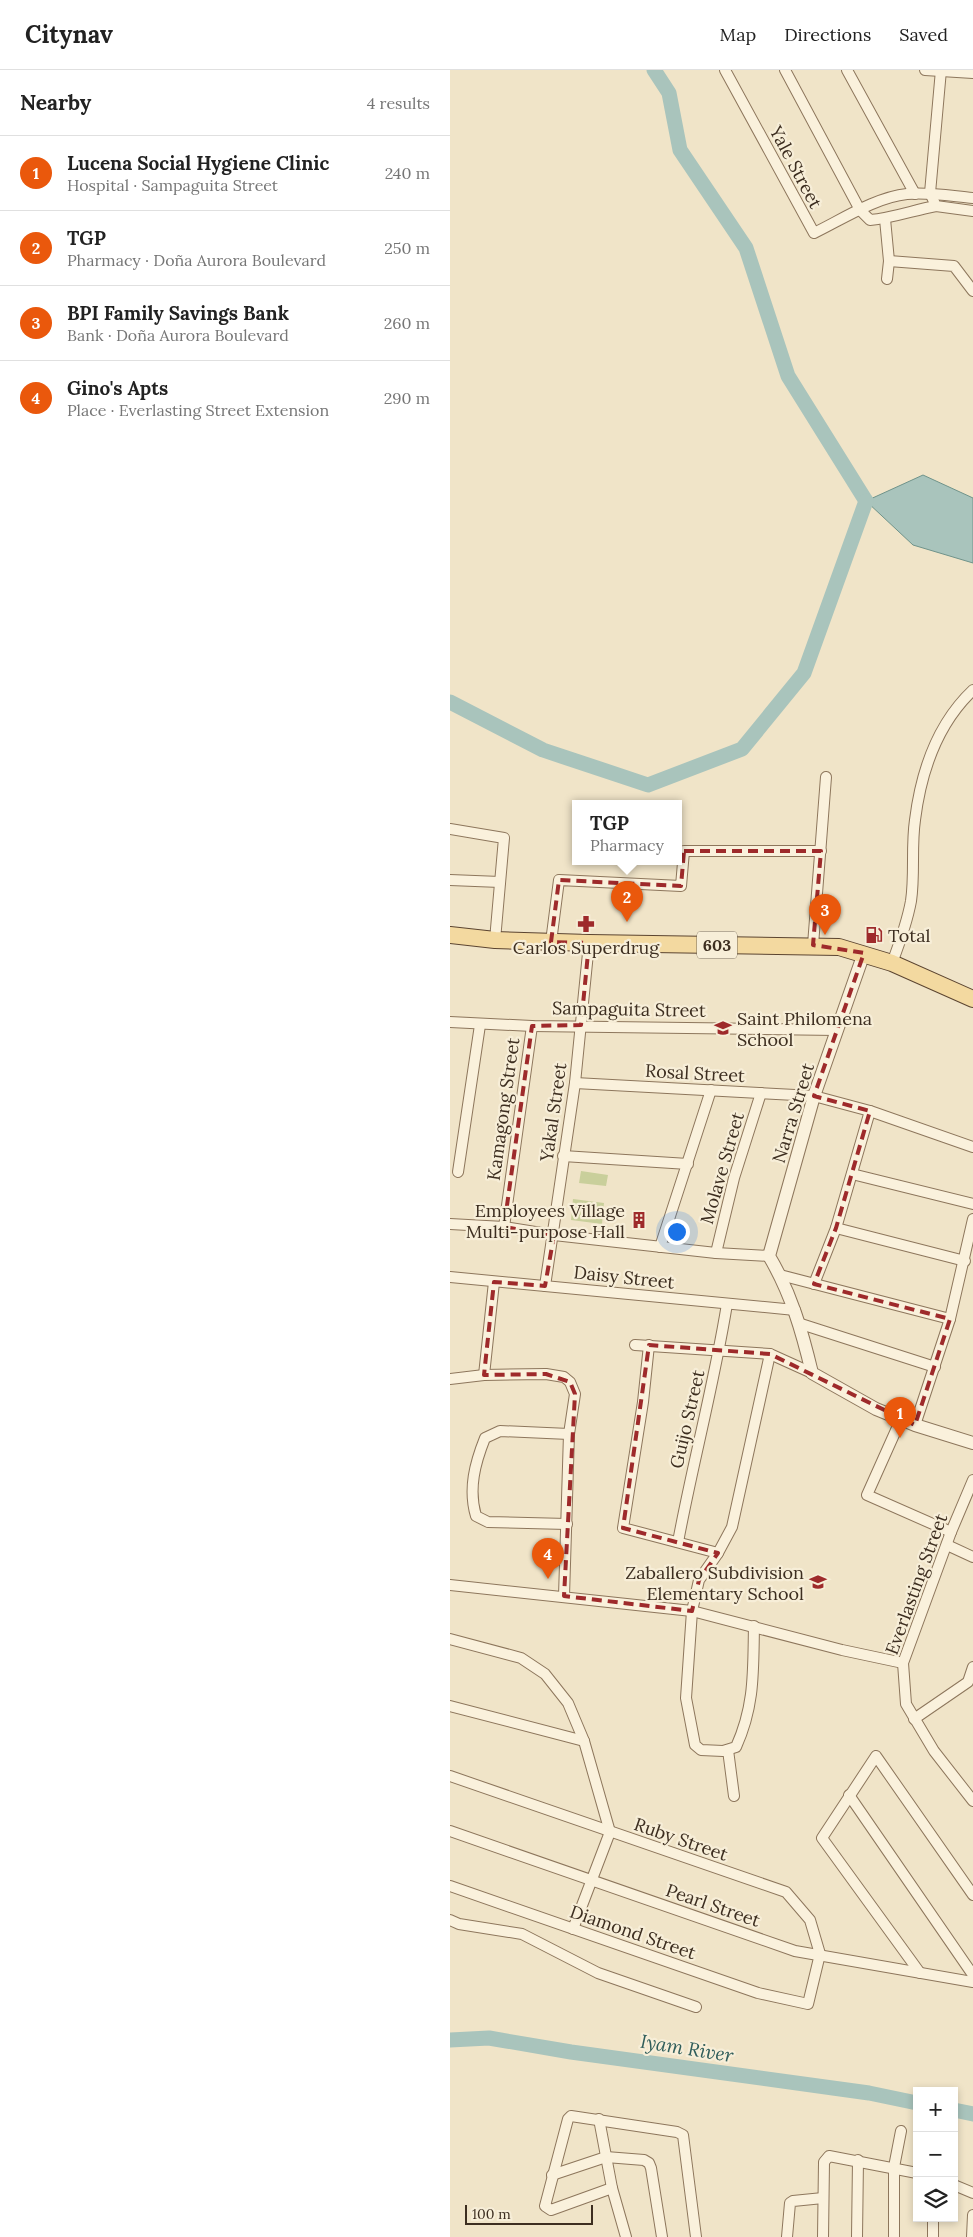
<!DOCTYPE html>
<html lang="en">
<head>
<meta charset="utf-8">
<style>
	:root { --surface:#fff; --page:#f2f2f2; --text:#222; --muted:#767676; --line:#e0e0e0; --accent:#ea580c }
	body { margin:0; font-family:Lora,serif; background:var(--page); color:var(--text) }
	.controls { position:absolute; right:15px; bottom:15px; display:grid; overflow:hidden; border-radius:0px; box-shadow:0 2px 8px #0003 }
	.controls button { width:45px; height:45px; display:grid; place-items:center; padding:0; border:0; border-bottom:1px solid var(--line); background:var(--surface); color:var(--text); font:25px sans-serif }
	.scale { position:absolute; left:15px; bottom:12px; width:128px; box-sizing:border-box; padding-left:5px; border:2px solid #3d2e20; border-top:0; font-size:14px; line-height:18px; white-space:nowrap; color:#3d2e20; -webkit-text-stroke:4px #f7eed8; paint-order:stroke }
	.you { position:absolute; left:226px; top:1161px; width:18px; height:18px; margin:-12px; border:4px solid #fff; border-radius:50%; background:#1a73e8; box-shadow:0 0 0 8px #1a73e833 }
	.badge { display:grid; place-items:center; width:32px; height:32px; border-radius:50%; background:var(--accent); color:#fff; font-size:16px; font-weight:700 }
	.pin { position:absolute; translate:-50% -41px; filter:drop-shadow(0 1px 2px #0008) }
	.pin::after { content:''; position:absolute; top:26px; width:18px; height:15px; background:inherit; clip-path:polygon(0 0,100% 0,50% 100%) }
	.popup { position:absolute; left:122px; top:730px; width:110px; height:65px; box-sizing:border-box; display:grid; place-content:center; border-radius:0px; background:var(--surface); filter:drop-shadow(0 1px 4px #0005); font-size:16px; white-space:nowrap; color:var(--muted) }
	.popup b { font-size:19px; color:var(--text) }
	.popup::after { content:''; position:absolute; left:50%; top:100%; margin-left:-10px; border:10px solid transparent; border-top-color:var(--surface) }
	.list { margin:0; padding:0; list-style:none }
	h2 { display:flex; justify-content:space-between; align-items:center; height:65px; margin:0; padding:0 20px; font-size:21px }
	h2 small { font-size:16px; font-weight:400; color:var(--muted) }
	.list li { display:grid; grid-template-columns:32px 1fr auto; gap:15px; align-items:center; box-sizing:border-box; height:75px; padding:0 20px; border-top:1px solid var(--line) }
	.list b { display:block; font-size:19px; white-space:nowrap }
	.list p { margin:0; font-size:16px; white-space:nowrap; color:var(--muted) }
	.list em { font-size:16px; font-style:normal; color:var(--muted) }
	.icon { flex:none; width:28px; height:28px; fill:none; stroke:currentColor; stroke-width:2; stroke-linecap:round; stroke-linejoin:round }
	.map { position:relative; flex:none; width:523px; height:2167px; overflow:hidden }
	header { display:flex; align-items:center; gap:30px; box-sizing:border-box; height:70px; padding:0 25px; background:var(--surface); border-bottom:1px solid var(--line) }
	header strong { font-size:24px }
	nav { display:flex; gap:28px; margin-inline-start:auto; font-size:18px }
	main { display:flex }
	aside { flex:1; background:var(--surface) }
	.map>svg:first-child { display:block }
	.green { fill:#c9cf9b }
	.water { fill:#a9c4bc; stroke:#6f938a }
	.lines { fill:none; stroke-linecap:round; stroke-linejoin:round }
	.river { stroke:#a9c4bc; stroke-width:15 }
	.minor-casing { stroke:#8d765c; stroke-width:12 }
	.tertiary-casing { stroke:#8d765c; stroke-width:14 }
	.primary-casing { stroke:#5b4430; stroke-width:18 }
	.minor { stroke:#faf1dc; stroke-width:10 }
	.tertiary { stroke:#faf1dc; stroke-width:12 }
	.primary { stroke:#f3d9a0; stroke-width:16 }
	.marked { fill:none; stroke:#9e2a2b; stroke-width:4; stroke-dasharray:10 6; stroke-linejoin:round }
	.labels { text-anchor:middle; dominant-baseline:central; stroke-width:4.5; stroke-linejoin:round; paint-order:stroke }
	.shield { fill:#f7eed8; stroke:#756857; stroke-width:1 }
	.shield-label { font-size:16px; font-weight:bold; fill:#3d2e20 }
	.street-label { font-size:18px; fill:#3d2e20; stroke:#f7eed8 }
	.poi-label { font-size:18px; fill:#3d2e20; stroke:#f7eed8; text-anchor:start }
	.water-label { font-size:19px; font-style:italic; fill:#2f5d5a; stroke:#f7eed8 }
</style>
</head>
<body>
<header>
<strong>Citynav</strong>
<nav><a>Map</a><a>Directions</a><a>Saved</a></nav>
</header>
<main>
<aside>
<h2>Nearby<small>4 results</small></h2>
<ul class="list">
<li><span class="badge">1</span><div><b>Lucena Social Hygiene Clinic</b><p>Hospital · Sampaguita Street</p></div><em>240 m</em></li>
<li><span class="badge">2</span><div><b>TGP</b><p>Pharmacy · Doña Aurora Boulevard</p></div><em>250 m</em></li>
<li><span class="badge">3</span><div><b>BPI Family Savings Bank</b><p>Bank · Doña Aurora Boulevard</p></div><em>260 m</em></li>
<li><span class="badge">4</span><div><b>Gino's Apts</b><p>Place · Everlasting Street Extension</p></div><em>290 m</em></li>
</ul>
</aside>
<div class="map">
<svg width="523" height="2167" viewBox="0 0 523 2167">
	<rect width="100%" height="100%" fill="#f0e4c8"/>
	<g class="green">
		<path d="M131,1101L158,1105L156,1116L129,1113Z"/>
		<path d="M123,1129L154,1133L152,1154L121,1150Z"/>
	</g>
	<path class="water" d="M473,405L523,428V493L463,475L416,431Z"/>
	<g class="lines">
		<g class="river">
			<path d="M204,0L219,23L230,80L296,178L338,306L416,431"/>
			<path d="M0,632L93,680L198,715L292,679L354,603L416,431"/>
			<path d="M0,1970L39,1968L121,1982L419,2023L467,2033"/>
			<path d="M504,2040L523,2044"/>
		</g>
		<g class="minor-casing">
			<g id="minor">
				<path d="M275,0L364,163C391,150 426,127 457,124C479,122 501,126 523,128"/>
				<path d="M335,0L410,140L420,150C443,148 464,140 486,136"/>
				<path d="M397,0L465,124"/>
				<path d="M475,0L523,3"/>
				<path d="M491,0L480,123L486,136L523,141"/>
				<path d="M435,149L439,191L437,209"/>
				<path d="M439,191L504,196L523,221"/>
				<path d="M0,759L54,768L45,870"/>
				<path d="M0,810L50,812"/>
				<path d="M101,872L109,810L231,816L234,781H371"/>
				<path d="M363,875L376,707"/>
				<path d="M442,893C450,872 457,853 461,831C465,804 461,777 465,750C471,702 487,654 523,620"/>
				<path d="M0,952L82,956L387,960"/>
				<path d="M125,1013L364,1026L420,1041L523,1077"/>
				<path d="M113,1086L238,1094"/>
				<path d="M8,1102L30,955"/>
				<path d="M402,1104L523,1134"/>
				<path d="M0,1154L54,1157L104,1165L266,1183L319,1186"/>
				<path d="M54,1157L82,956"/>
				<path d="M386,1158L515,1191"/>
				<path d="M210,1177L261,1020"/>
				<path d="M266,1183L284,1108L311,1023"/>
				<path d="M330,1205L500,1249"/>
				<path d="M0,1207L345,1240"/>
				<path d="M364,1214L386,1158L420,1041"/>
				<path d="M95,1216L125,1013L139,873"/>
				<path d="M351,1254L485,1297"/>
				<path d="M185,1275L320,1284L362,1303"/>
				<path d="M199,1275L193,1332L173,1458L268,1483"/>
				<path d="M34,1305L44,1212"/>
				<path d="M0,1309L34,1305L96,1304L114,1307L120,1312L125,1324L119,1364L114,1526"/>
				<path d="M451,1349L417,1425L501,1462"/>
				<path d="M465,1355L500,1249L523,1149"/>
				<path d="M523,1410L501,1462L453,1593L456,1634L484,1681L523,1731"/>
				<path d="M117,1454L38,1452L26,1446C18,1419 25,1393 35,1368L50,1361L119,1364"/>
				<path d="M228,1472C243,1392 264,1314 277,1234"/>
				<path d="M497,1475L523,1487"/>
				<path d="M0,1515L242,1541L392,1580L453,1593"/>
				<path d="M304,1556C303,1601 305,1635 286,1677L273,1681L251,1680L245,1675L236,1628L242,1541L249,1510L268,1483L282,1457L320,1284"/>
				<path d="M0,1569L71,1588L95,1604L118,1633L134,1671L160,1762L123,1859"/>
				<path d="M0,1636L134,1671"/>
				<path d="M464,1649L518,1612L523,1597"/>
				<path d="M278,1680L284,1726"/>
				<path d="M0,1706L336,1822L360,1850L370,1884L358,1934L308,1923L0,1816"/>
				<path d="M399,1725L523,1905"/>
				<path d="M0,1761L345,1881L523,1912"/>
				<path d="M0,1850L9,1854L72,1864L148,1903L246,1937"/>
				<path d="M470,1903L372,1768L426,1686L523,1825"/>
				<path d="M149,2049L162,2118L176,2167"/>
				<path d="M102,2105L156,2087L194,2090L199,2093L201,2098L212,2167"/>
				<path d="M504,2115L523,2123"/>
				<path d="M162,2118L101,2140L95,2136L118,2049L121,2046L227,2062L233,2065L246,2167"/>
				<path d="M483,2148V2167"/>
				<path d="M337,2167L340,2133L343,2131L373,2128"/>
				<path d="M373,2167L374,2092L379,2086L467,2103"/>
				<path d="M407,2167L408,2090"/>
				<path d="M444,2167V2097L451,2061"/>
				<path d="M522,2167L523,2145"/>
			</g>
		</g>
		<g class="tertiary-casing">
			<path id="tertiary" d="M414,883L364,1026L319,1186C341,1223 352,1261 362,1303L426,1339L465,1355L523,1373"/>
		</g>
		<g class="primary-casing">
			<path id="primary" d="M0,865L45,870L139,873L389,877L442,893L523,929"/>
		</g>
		<use href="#minor" class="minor"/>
		<use href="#tertiary" class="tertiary"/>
		<use href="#primary" class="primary"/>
	</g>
	<path class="marked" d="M234,781H371L363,875L414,883L364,1026L420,1041L386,1158L364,1214L500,1249L465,1355L320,1284L199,1275L173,1458L268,1483L249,1510L242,1541L114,1526L125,1324L120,1312L96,1304L34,1305L44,1212L95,1216L104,1165L54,1157L82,956L131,955L139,873L101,872L109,810L231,816Z"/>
	<defs>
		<g id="pharmacy-bare" transform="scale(1.35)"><path d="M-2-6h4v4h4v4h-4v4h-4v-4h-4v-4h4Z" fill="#9e2a2b" stroke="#f7eed8" stroke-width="2.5" paint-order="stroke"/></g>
		<g id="fuel-bare" transform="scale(1.35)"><path d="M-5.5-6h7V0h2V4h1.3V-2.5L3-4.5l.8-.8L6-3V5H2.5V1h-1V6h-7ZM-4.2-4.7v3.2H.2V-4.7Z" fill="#9e2a2b" stroke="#f7eed8" stroke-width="2.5" paint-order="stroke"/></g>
		<g id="school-bare" transform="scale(1.35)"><path d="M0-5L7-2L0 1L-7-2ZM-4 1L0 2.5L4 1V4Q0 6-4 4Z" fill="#9e2a2b" stroke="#f7eed8" stroke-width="2.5" paint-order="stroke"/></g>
		<g id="building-bare" transform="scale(1.35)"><path d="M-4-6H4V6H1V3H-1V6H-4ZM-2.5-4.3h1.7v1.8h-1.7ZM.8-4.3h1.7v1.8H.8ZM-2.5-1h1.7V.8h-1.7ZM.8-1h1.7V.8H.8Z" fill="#9e2a2b" stroke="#f7eed8" stroke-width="2.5" paint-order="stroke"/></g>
	</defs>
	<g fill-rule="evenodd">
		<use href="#pharmacy-bare" x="136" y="854"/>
		<use href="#fuel-bare" x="424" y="865"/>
		<use href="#school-bare" x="273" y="958"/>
		<use href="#building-bare" x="189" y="1150"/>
		<use href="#school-bare" x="368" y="1512"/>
	</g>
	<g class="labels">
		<rect class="shield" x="247" y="861.5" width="40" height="27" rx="4"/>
		<g class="shield-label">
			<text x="267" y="875">603</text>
		</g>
		<g class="street-label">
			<text transform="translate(346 97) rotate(62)">Yale Street</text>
			<text transform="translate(179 939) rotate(1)">Sampaguita Street</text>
			<text transform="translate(245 1003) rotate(3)">Rosal Street</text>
			<text transform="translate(53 1039) rotate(-82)">Kamagong Street</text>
			<text transform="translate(103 1042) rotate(-82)">Yakal Street</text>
			<text transform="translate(343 1043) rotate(-73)">Narra Street</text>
			<text transform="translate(272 1098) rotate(-74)">Molave Street</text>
			<text transform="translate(174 1207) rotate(6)">Daisy Street</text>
			<text transform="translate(237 1349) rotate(-77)">Guijo Street</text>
			<text transform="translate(466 1514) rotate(-70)">Everlasting Street</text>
			<text transform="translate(231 1769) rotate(19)">Ruby Street</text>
			<text transform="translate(263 1835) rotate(19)">Pearl Street</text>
			<text transform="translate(183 1862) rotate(19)">Diamond Street</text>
		</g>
		<g class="poi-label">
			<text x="438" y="865">Total</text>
			<text x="136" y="877" text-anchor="middle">Carlos Superdrug</text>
			<text x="287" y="948">Saint Philomena<tspan x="287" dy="21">School</tspan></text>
			<text x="175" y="1140" text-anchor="end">Employees Village<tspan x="175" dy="21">Multi-purpose Hall</tspan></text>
			<text x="354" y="1502" text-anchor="end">Zaballero Subdivision<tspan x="354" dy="21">Elementary School</tspan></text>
		</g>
		<g class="water-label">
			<text transform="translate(237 1978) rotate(9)">Iyam River</text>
		</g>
	</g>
</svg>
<div class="controls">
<button>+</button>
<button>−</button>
<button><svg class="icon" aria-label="layers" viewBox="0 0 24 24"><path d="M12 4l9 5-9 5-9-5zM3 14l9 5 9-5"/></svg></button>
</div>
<div class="scale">100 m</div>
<div class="you"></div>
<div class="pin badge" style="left:450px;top:1368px">1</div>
<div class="pin badge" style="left:177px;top:852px">2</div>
<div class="popup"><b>TGP</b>Pharmacy</div>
<div class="pin badge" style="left:375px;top:865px">3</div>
<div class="pin badge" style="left:98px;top:1509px">4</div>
</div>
</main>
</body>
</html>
